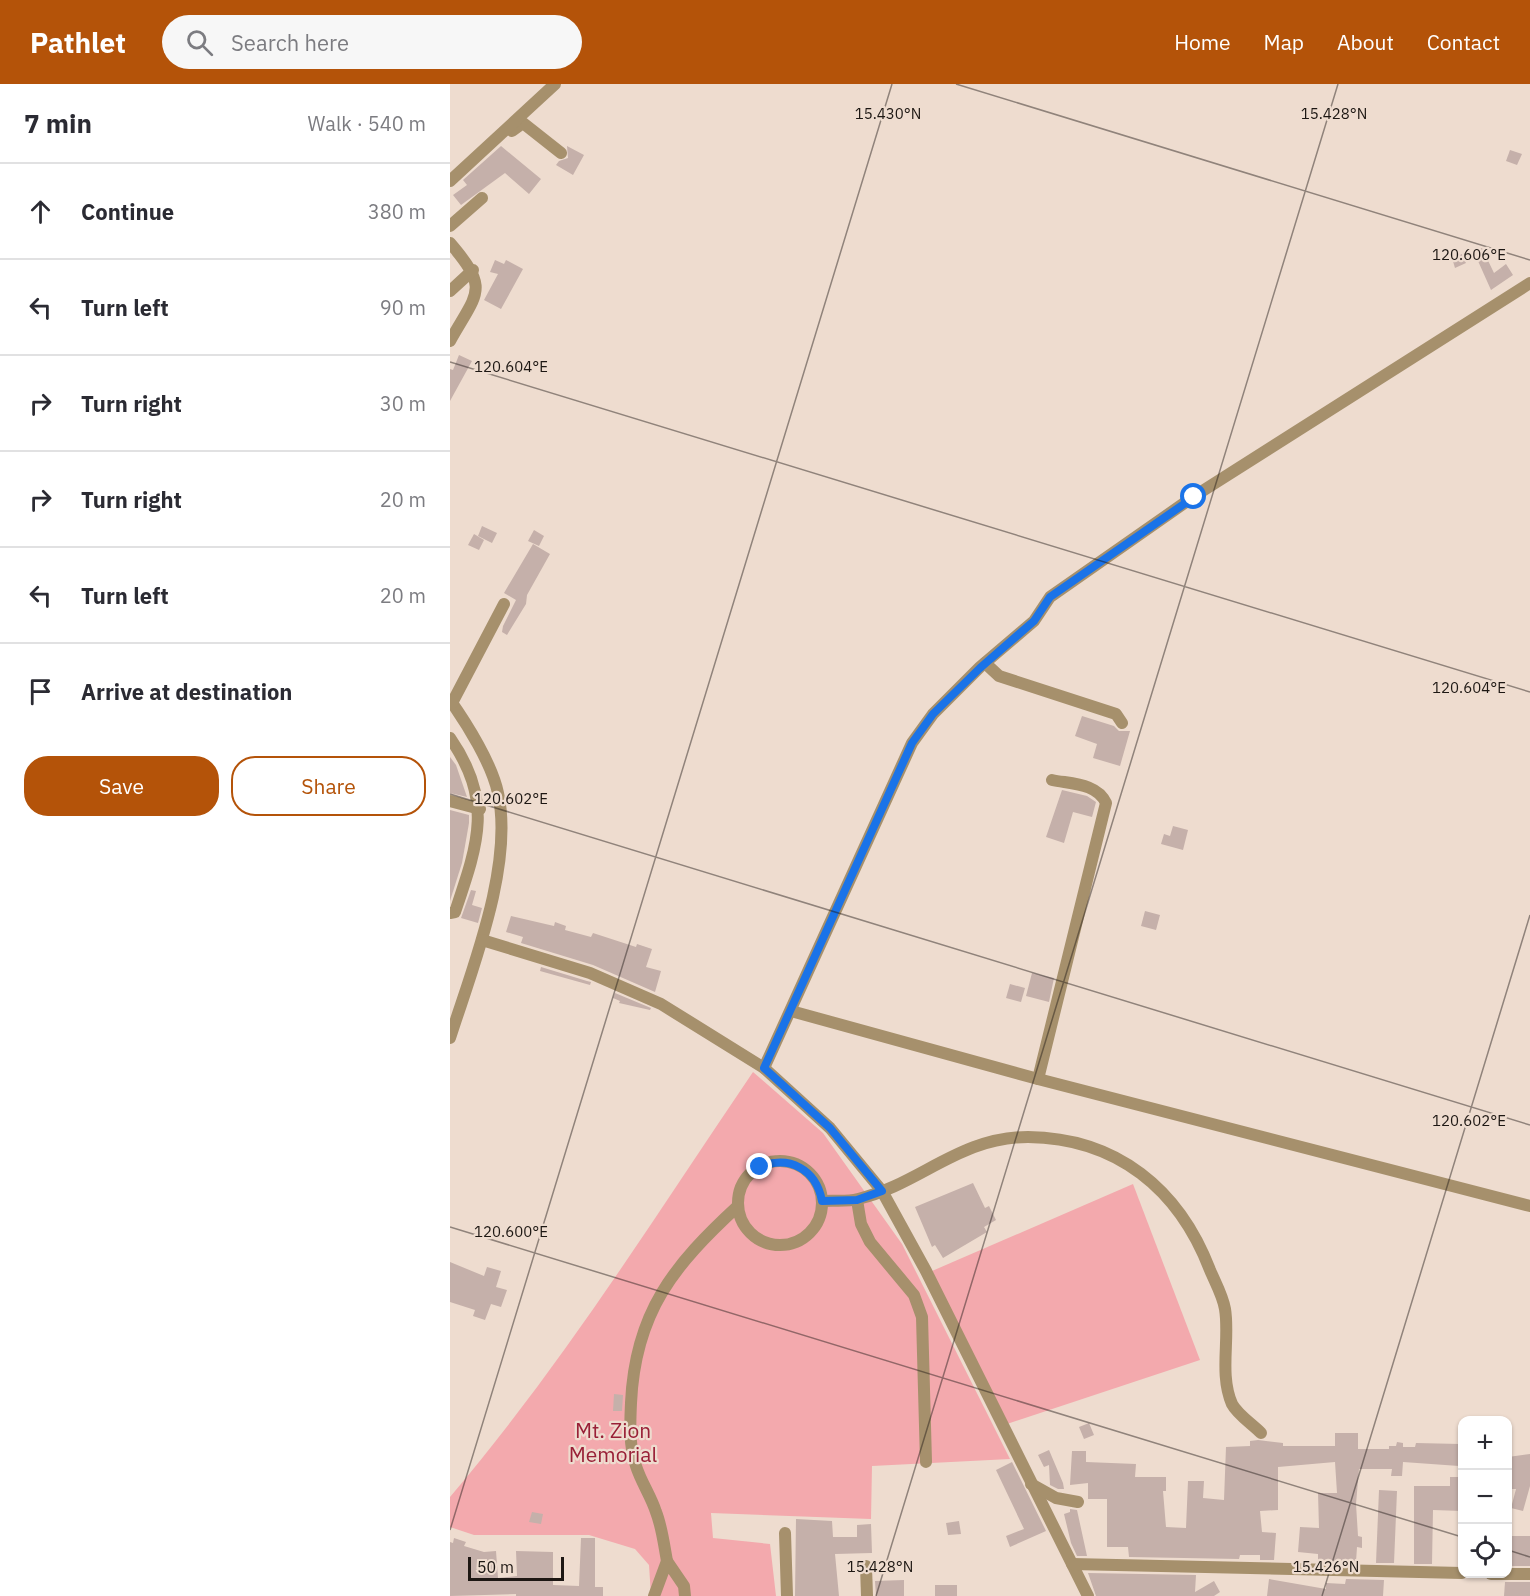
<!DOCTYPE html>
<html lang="en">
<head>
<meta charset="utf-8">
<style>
	:root { --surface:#fff; --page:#f7f7f7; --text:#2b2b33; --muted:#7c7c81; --line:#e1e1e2; --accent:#b45309 }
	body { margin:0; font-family:"IBM Plex Sans",sans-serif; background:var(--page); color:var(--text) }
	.controls { position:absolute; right:18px; bottom:18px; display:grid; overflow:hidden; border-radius:12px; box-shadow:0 2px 4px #0004 }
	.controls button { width:54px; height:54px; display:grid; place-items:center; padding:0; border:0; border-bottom:2px solid var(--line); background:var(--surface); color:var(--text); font:30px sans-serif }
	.scale { position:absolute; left:18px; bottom:15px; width:96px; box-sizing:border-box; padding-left:6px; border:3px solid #1d1713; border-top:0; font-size:16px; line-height:21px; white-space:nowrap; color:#1d1713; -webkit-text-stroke:4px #eedccf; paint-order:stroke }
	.stop { position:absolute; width:18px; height:18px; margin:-14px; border:4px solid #1a73e8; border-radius:50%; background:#fff }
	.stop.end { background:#1a73e8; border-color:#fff; box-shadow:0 2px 6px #0008 }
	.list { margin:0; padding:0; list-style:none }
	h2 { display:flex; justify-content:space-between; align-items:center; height:78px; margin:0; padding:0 24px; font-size:26px }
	h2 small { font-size:20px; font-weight:400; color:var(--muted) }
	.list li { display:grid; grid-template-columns:39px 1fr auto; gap:18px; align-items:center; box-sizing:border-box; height:96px; padding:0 24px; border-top:2px solid var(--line) }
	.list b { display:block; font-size:22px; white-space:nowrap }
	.list em { font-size:20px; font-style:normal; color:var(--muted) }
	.actions { display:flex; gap:12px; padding:18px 24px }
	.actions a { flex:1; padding:14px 0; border:2px solid var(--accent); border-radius:24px; text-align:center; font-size:21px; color:var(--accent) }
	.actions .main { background:var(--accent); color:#fff }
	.icon { flex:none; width:33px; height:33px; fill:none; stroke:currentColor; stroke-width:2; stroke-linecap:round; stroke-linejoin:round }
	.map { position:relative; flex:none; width:1080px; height:1512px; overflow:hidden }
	header { display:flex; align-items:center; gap:36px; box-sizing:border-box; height:84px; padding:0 30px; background:var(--accent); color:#fff }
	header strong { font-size:28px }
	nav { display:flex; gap:33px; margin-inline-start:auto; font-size:21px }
	.search { width:420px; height:54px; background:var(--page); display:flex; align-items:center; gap:15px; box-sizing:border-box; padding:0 21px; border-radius:33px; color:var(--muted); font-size:22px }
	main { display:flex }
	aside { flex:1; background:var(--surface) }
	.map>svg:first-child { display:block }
	.green { fill:#f3a9ad }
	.building { fill:#c5b0aa }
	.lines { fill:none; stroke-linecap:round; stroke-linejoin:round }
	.minor { stroke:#a6906c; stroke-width:12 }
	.route { stroke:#1a73e8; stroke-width:8 }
	.ticks { fill:none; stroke:#1d1713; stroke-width:1.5; stroke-opacity:0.45 }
	.labels { text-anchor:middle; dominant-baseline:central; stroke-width:4.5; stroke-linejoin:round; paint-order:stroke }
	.park-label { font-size:21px; fill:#992037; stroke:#eedccf }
	.ticks-label { font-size:15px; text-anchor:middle; fill:#1d1713; stroke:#eedccf; stroke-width:4.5; stroke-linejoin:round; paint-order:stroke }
</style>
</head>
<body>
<header>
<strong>Pathlet</strong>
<div class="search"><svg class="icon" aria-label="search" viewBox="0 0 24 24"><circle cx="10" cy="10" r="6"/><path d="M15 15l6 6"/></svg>Search here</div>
<nav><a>Home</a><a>Map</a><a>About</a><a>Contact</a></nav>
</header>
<main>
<aside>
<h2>7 min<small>Walk · 540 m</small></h2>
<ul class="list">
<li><svg class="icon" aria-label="ahead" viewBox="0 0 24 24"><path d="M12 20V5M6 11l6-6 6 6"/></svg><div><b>Continue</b></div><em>380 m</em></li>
<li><svg class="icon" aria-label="left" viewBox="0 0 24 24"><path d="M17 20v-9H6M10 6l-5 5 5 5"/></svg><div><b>Turn left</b></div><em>90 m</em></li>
<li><svg class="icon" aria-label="right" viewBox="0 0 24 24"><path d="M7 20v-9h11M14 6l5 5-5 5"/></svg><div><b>Turn right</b></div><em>30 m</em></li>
<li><svg class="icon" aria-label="right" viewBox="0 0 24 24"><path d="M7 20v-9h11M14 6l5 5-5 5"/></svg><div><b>Turn right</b></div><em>20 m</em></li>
<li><svg class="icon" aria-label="left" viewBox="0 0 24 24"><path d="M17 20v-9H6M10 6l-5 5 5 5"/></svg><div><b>Turn left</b></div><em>20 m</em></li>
<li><svg class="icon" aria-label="arrive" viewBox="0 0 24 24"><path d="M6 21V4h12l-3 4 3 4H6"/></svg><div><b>Arrive at destination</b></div></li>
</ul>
<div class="actions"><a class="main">Save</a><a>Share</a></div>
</aside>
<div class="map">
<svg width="1080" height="1512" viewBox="0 0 1080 1512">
	<rect width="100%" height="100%" fill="#eedccf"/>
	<g class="green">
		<path d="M303,988L373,1049L452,1160L560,1375L422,1382L421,1435L261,1429L263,1454L320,1460L326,1512H201L199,1481L185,1465L139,1451H24L0,1443V1413C113,1280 206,1131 303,988Z"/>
		<path d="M683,1100L750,1276L557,1340L482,1187Z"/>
	</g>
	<g class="building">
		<path d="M51,62L91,95L79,110L55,89L11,121L3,111L17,101L13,96Z"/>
		<path d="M117,62L134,71L123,91L106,81L109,77L118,74Z"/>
		<path d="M1060,66L1072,70L1067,81L1056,77Z"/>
		<path d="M1032,164L1044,189L1056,180L1063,191L1041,206L1024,168Z"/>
		<path d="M1012,170L1016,179L1005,184L1002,174Z"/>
		<path d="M45,176L54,180L56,176L73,185L51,225L34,216L48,190L40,188Z"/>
		<path d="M9,271L22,277L0,317V285L3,286Z"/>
		<path d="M32,442L47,449L42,459L28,452Z"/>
		<path d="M84,446L94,452L89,462L78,457Z"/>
		<path d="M24,450L34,456L29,466L18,461Z"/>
		<path d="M83,460L100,470L77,511L76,520L57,551L52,548L53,542L66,516L54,509Z"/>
		<path d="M632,632L664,642L669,647H680L670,682L643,674L647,660L625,652Z"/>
		<path d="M0,673L6,681L17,713L0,709Z"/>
		<path d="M612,706L637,712L646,718L642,733L623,728L614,759L596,753Z"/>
		<path d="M0,726L19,731V739L12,779L0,817Z"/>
		<path d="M723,742L738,746L733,766L711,760L714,750L720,752Z"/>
		<path d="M21,806L26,807L22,821L32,824L28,839L11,834Z"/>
		<path d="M695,827L710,831L706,846L691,842Z"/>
		<path d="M61,832L104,842L105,838L116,842L115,846L141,853L143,849L186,863L187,860L202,865L196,883L211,887L205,908L143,881L71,859L73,853L56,848Z"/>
		<path d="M91,883L137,897L141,898L140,901L90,887Z"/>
		<path d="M582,889L604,894L599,918L576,912Z"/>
		<path d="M560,900L575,904L571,918L556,914Z"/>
		<path d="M165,909L201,924L200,926L169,919L170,917L163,914Z"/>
		<path d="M523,1099L535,1124L539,1122L546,1136L534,1143L537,1148L493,1174L485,1161L482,1163L465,1123Z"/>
		<path d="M0,1178L34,1192L37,1183L51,1187L46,1203L57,1206L51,1223L41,1220L35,1236L23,1232L25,1226L0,1218Z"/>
		<path d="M164,1310L173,1311L172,1327H163Z"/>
		<path d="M639,1339L644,1351L634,1355L629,1343Z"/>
		<path d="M885,1349H908V1365H939V1362H946L947,1358L953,1359V1363H965L966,1359L1010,1360L1009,1382L953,1378L952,1392H941L942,1385H909L906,1420L908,1452L912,1453V1464L907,1463L906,1478L868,1476V1470L848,1468L850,1443L869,1444L868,1409H887L885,1378L828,1383V1426L810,1427L812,1448L826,1449L824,1476H810V1471H790L789,1475L679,1473L678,1463H657V1415H638V1399L620,1401L622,1367H636V1378L686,1380L685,1393H716V1407H713L716,1443L736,1444L738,1397H754L753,1414L774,1416L776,1363L800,1362V1357L808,1356L833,1359V1362H885Z"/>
		<path d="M599,1366L613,1399L614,1405H608L600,1401L599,1381L594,1383L588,1371Z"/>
		<path d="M1080,1370V1402L1073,1427L1061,1424L1066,1405H1058V1373Z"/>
		<path d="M562,1378L596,1447L560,1463L556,1452L574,1445L546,1386Z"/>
		<path d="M1000,1393H1012V1427L983,1426L982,1480H964V1402H1000Z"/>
		<path d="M929,1406L947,1407L944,1479H926Z"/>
		<path d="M620,1425L627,1426L637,1472H627L621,1459L614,1430L620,1428Z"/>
		<path d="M82,1428L93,1430L91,1440L79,1438Z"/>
		<path d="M346,1435L382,1437L383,1453H407V1441L421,1440L422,1469L385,1470L389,1512H345Z"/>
		<path d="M509,1437L511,1450L498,1451L496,1439Z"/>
		<path d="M1062,1452H1080V1482H1061Z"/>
		<path d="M4,1454L16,1458L14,1462L34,1468L46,1467L48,1494L67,1492L66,1467L103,1468V1501L129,1502L131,1454H145V1503H153V1512H66V1510L0,1512V1458L3,1459Z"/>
		<path d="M638,1489L746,1491L745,1508L764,1497L770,1508L764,1512H646Z"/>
		<path d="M819,1495L876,1505V1499L895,1500L896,1495L934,1496L933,1512H817Z"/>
		<path d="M454,1496V1512H426L425,1497Z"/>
		<path d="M1055,1498H1080V1512H1054Z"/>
		<rect x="485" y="1501" width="22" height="11"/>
	</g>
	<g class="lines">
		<g class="minor">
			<path d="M62,47L73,39L111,69"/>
			<path d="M0,97L105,0"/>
			<path d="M0,142L32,114"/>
			<path d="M0,159C40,206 28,207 0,257"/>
			<path d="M0,207L23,186"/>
			<path d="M535,579L549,592L666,630L672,639"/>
			<path d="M0,616C17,640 42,680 48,709C64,781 22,885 0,954"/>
			<path d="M2,619L54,520"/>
			<path d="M0,654C44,717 28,760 5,828L0,829"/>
			<path d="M0,717L30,725"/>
			<path d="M32,856L140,889L211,920L314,984L380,1044L432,1107L476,1187L638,1512"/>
			<path d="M341,927L588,995L1080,1122"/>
			<path d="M314,984L462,659L483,630L530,583L584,537L600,513L743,413L1080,199"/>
			<path d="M588,995L656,719C647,699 621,700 602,696"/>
			<circle cx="330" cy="1119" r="42"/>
			<path d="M407,1116L411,1140L420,1158L464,1211L472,1233L476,1378"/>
			<path d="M372,1117C384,1116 397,1118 408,1115C469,1101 509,1053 578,1053C667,1054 729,1105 760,1186C765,1198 773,1212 775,1225C780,1255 769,1290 782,1320C787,1330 802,1340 811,1349"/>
			<path d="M581,1400L606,1414L628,1418"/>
			<path d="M335,1449L337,1512"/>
			<path d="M217,1477C214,1461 212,1443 206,1428C201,1412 191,1398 186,1382C179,1361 180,1341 181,1319C185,1228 224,1181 288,1122"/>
			<path d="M622,1480L1012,1489"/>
			<path d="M416,1482L417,1512"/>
			<path d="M1041,1490H1080"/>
			<path d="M204,1512L217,1477L234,1502L235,1512"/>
		</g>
	</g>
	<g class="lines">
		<path class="route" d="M310,1083C339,1071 366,1085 372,1117L407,1116L432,1107L380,1044L314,984L462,659L483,630L530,584L584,537L600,513L744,413"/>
	</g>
	<path class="ticks" d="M506,0L1080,176M0,278L1080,608M0,710L1080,1041M0,1143L1012,1453M0,1446L442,0M1058,1466L1080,1473M426,1512L888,0M872,1512L1080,831"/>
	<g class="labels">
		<g class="park-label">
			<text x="163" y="1346">Mt. Zion<tspan x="163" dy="24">Memorial</tspan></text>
		</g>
	</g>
	<g class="ticks-label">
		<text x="438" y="35">15.430°N</text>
		<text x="884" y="35">15.428°N</text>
		<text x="1019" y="176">120.606°E</text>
		<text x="61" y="288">120.604°E</text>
		<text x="1019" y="609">120.604°E</text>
		<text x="61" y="720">120.602°E</text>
		<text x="1019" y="1042">120.602°E</text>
		<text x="61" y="1153">120.600°E</text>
		<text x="430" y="1488">15.428°N</text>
		<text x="876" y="1488">15.426°N</text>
	</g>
</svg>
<div class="controls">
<button>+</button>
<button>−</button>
<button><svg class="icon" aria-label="locate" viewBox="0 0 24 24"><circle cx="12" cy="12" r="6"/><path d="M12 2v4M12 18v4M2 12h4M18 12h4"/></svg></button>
</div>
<div class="scale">50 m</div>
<div class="stop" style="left:744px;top:413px"></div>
<div class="stop end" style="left:310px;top:1083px"></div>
</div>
</main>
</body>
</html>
